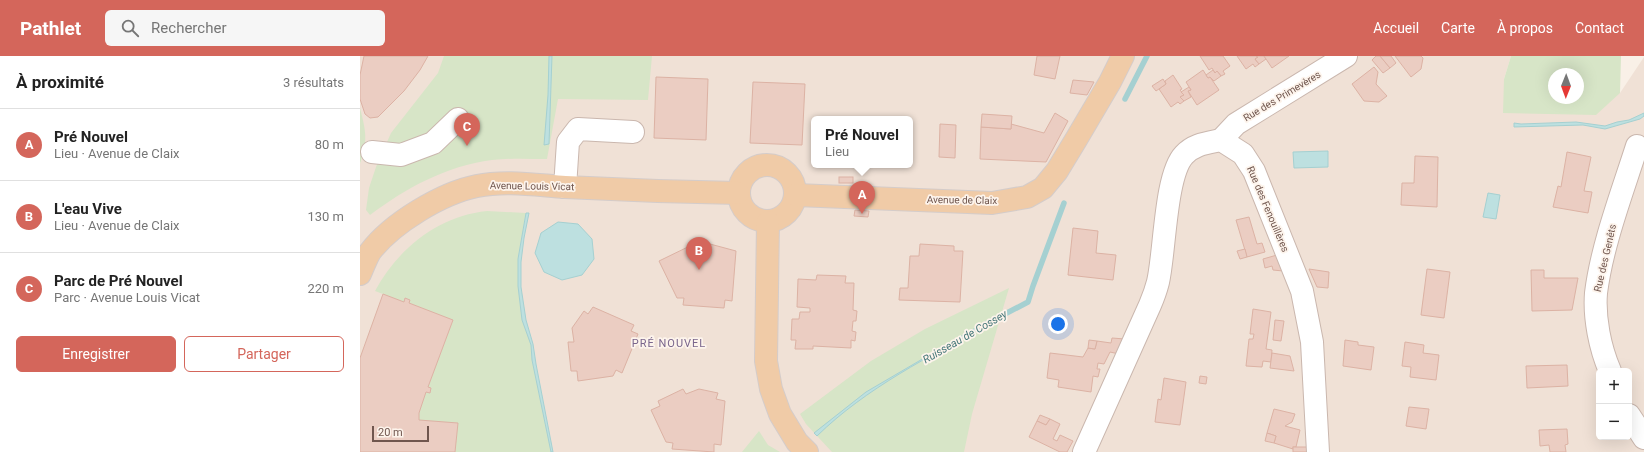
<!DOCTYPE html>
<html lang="fr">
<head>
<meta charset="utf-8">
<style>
	:root { --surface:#fff; --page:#f6f6f6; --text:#222; --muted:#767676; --line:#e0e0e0; --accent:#d4665b }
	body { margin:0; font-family:Roboto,sans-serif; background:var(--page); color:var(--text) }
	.controls { position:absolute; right:12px; bottom:12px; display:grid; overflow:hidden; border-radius:6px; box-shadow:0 4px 16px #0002 }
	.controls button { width:36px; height:36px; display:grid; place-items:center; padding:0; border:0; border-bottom:1px solid var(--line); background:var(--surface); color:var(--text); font:20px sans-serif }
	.compass { position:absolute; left:1188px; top:12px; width:36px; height:36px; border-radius:50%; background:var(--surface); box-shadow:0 4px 16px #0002; rotate:181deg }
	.scale { position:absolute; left:12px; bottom:10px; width:57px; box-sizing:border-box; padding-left:4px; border:2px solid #70564e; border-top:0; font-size:11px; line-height:14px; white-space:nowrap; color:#70564e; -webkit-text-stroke:3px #fdf4ec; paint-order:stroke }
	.you { position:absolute; left:698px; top:268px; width:14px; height:14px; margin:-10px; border:3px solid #fff; border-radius:50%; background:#1a73e8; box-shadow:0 0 0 6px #1a73e833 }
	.badge { display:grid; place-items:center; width:26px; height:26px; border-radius:50%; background:var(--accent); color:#fff; font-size:13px; font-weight:700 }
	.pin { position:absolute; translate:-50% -33px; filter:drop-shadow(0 1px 2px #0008) }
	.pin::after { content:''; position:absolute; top:21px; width:14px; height:12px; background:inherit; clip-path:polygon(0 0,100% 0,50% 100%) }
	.popup { position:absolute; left:451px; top:60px; width:102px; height:52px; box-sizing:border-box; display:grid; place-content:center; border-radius:6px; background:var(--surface); filter:drop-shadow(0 1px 3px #0005); font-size:13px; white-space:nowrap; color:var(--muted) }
	.popup b { font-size:15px; color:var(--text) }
	.popup::after { content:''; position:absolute; left:50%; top:100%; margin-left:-8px; border:8px solid transparent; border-top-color:var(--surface) }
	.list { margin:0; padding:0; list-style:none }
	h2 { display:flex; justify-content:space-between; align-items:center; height:52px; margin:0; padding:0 16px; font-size:17px }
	h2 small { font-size:13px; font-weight:400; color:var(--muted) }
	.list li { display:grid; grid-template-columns:26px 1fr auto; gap:12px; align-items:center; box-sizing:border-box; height:72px; padding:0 16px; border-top:1px solid var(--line) }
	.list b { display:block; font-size:15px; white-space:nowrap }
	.list p { margin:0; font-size:13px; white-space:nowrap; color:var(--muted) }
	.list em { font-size:13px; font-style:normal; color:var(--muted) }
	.actions { display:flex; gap:8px; padding:12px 16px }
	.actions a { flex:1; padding:9px 0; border:1px solid var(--accent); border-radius:6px; text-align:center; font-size:14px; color:var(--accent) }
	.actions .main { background:var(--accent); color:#fff }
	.icon { flex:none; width:22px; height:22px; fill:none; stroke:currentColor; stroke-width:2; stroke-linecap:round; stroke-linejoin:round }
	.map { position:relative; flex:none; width:1284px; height:396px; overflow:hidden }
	header { display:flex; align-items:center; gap:24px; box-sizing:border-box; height:56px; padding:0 20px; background:var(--accent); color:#fff }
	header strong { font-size:19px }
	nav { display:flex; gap:22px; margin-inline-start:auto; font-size:14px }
	.search { width:280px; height:36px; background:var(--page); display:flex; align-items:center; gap:10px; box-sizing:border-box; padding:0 14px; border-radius:6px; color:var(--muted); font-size:15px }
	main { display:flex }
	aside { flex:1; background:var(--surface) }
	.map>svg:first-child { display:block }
	.residential { fill:#f0e1d6; fill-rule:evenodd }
	.green { fill:#d7e5c7; fill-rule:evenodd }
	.water { fill:#bde0e0; stroke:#a5d0d1 }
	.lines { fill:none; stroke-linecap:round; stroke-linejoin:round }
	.stream { stroke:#a5d0d1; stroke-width:5.5 }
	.building { fill:#ebcdc2; stroke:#dcb2a4 }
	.minor-casing { stroke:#cab7ae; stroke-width:24 }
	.major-casing { stroke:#d4ccca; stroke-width:24 }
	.minor { stroke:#fff; stroke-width:22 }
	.major { stroke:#f0cba7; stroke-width:22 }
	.labels { text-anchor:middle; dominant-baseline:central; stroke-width:3.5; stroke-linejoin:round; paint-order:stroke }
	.street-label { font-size:10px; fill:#70564e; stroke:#fdf4ec }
	.water-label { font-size:11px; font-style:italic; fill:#47787a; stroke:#fdf4ec }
	.neighbourhood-label { font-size:11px; letter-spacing:1px; fill:#7a668c; stroke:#fdf4ec }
</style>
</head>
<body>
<header>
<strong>Pathlet</strong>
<div class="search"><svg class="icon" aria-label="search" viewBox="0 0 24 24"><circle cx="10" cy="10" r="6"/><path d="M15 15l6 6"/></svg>Rechercher</div>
<nav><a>Accueil</a><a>Carte</a><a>À propos</a><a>Contact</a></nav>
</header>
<main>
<aside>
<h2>À proximité<small>3 résultats</small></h2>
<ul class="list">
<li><span class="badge">A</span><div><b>Pré Nouvel</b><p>Lieu · Avenue de Claix</p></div><em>80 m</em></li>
<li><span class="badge">B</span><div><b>L'eau Vive</b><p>Lieu · Avenue de Claix</p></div><em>130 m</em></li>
<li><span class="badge">C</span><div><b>Parc de Pré Nouvel</b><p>Parc · Avenue Louis Vicat</p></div><em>220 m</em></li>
</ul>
<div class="actions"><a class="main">Enregistrer</a><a>Partager</a></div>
</aside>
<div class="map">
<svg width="1284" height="396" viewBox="0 0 1284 396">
	<rect width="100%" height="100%" fill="#f9f0e7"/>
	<path class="residential" d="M0,0H1151L1144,23V57L1260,37L1284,1V396H0V108L6,92L0,53ZM454,63H550V109H454ZM1239,315H1269V381H1239Z"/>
	<g class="green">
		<path d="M84,0H292L288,44L198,43L187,103C169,103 150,102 132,104C86,110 46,132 10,159L6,154L9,132L16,111L31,77L78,17Z"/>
		<path d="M1151,0H1261L1260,37L1236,59L1143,57L1144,23ZM1194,18H1218V42H1194Z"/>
		<path d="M0,52C6,76 8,84 0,108Z"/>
		<path d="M127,155L166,157L158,203V230L162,264L171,289L172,304L191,396H95L98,367L59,364V357L66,336L70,337L71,332L68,331L93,264L49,247L50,244L44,246L15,235C38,192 79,160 127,155Z"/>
		<path d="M649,232L612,358L604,396H472L446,368L440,358L511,305L565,273Z"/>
		<path d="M399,375L408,389L420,396H382Z"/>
	</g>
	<g class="water">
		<path d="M189,0H192L189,88L184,89L188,39Z"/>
		<path d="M1284,57V60L1280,63L1245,73L1223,69L1154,71V67L1161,68L1216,66L1245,70L1257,66L1269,64Z"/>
		<path d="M968,95V111L934,112L933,96Z"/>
		<path d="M1128,137L1140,139L1136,163L1123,161Z"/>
		<path d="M166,157H169L164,182L161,206V231L166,264L173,288L176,308L193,396H191L172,304L171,289L162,264L158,230V203Z"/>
		<path d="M198,166L218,168L232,183L234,203L222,219L202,224L184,216L175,197L181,177Z"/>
		<path d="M629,264V268C570,300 506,332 457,380L454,377L506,336Z"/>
	</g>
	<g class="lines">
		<g class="stream">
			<path d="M765,43L787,0"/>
			<path d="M624,269L668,246L673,230L704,147"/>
		</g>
	</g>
	<g class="building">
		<path d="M4,0H68L60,14L44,35L18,61L10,62L5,58L0,43V19Z"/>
		<path d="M677,0H700L695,23L674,19Z"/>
		<path d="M840,0H863L870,10L863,15L865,18L861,20L857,15L855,17L852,12L849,14Z"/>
		<path d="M877,0H896L898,1L895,3L899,8L895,11L893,8L886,13Z"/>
		<path d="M896,0H904L906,3L899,8L895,3L898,1Z"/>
		<path d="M904,0H929L912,12Z"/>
		<path d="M1016,0H1020L1030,12L1023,17L1012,4Z"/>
		<path d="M1020,0H1031L1036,7L1030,12Z"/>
		<path d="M1035,0H1061L1063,2L1061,13L1051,21Z"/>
		<path d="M1014,11L1018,16L1016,28L1027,40L1019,46L1004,45L992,28Z"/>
		<path d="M843,14L848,22L850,21L859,34L837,49L828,35L831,34L826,26Z"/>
		<path d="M853,14L855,17L857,15L861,20L854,25L850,21L848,22L846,19Z"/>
		<path d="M813,19L822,33L820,34L824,39L820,41L824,45L820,48L818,46L811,51L799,33L806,28L805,25Z"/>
		<path d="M296,21L348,23L346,84L294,82Z"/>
		<path d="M803,23L806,28L796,35L792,30Z"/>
		<path d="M713,24L734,26L727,39L710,37Z"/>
		<path d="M393,26L445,28L442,89L390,87Z"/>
		<path d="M829,31L831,34L828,35L831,41L824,45L820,41L824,39L821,36Z"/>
		<path d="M695,57L708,65L686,106L620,103L621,71L651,73V68L684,77Z"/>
		<path d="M622,58L652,60L651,73L621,71Z"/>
		<path d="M580,68L596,69L595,102L579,101Z"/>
		<path d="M1207,96L1231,101L1224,135L1232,136L1228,157L1193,151L1198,130L1201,131Z"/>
		<path d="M1055,100L1078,101L1077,151L1041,149L1042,127H1054Z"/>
		<rect x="479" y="121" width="14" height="6"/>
		<path d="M495,154L509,155L508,161L494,160Z"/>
		<path d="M889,161L897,188L902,187L905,196L887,201L876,164Z"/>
		<path d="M713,172L738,175L736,197L756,199L753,224L708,219Z"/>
		<path d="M334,188L337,195L350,188L376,195L372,245L365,244L364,252L323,249L324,242H317L299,205Z"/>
		<path d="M560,188L594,190V195H603L600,246L539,244L540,232H548L550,200H559Z"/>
		<path d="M885,193L887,201L880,203L877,195Z"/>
		<path d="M917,199L923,215L913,214L912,210L905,212L903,203Z"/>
		<path d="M949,213L969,216L968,232L957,231Z"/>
		<path d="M1067,213L1090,216L1084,262L1061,259Z"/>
		<path d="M1171,214H1184V222H1218L1212,254L1172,255Z"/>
		<path d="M457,219L486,220L485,227H494L493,254L497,255L496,265H493L492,275L496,276L495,285L491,284V292L453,290V293H435L436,284H431L432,263H439L440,256H450V252L437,251L438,223L456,224Z"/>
		<path d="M23,238L44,246L45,242L50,244L49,247L93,264L68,331L71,332L70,337L66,336L59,357V364L98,367L95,396H0V302Z"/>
		<path d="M233,251L274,269L271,275L278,278L262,317L256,314L253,320L218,325L217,315H211L208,286H214L212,272L224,255L228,258Z"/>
		<path d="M893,253L911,256L906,293L912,294L911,306L903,305L902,311L886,310L889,283H893L894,278H890Z"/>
		<path d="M915,264L924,265L921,285L913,284Z"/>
		<path d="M752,282L765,283L759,298L750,296L744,308L738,307L737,313H740L738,321L733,320L731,336L698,331L699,324L687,322L690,297L723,301L728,292L735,293L737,285L751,287Z"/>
		<path d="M729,284L737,285L735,293L728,292Z"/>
		<path d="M985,284L998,286V289L1014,291L1011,314L983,310Z"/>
		<path d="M1045,286L1064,289L1063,297L1079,299L1076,324L1050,321L1051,311L1042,310Z"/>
		<path d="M912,297L930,300L934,315L910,312Z"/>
		<path d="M1207,309L1208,330L1167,332L1166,310Z"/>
		<path d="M840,320L847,321L846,328L839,327Z"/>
		<path d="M804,322L826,326L820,369L795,366L798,343L801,344Z"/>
		<path d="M323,333L326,338L339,333L358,337L356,343L365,345L361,389L354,388V396L312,393L313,387L306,386L291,354L300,350L298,345Z"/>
		<path d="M1049,351L1069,353L1066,373L1046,370Z"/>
		<path d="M914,353L935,358L932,366L925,370L940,374L936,391H933V393L914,387L916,380L907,377Z"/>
		<path d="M680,359L690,363L686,369L677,365Z"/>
		<path d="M690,363L700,368L693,383L697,385L700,379L713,385L707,396H700L669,381L677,365L686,369Z"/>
		<path d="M1207,373L1208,388L1205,389L1206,396H1190L1189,389L1180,390L1179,374Z"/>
		<path d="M907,377L916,380L914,387L905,385Z"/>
		<rect x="933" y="391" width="17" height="5"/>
	</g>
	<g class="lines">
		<g class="minor-casing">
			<g id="minor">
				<path d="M861,84L876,68L986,0"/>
				<path d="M12,96L41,99L73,87L98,63"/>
				<path d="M205,131L208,86L218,73L273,76"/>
				<path d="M1250,315C1240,292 1234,262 1236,237C1242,189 1262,137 1277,90"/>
				<path d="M1269,359L1284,382"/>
				<path d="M724,396L790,249C793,242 796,234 798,226C805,196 805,119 824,99C834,88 847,87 861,84L883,98L894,115L942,235L952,286L958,396"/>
			</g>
		</g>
		<g class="major-casing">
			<g id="major">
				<circle cx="407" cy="137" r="28"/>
				<path d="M436,139L632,147L667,141L683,132L697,115L717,82L750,26L763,0"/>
				<path d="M408,166L406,305L411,333L420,358L437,386L447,396"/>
				<path d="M0,218C3,211 6,203 10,196C32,167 82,137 117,130C145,124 176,129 205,131C263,134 321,136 378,137"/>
			</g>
		</g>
		<use href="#minor" class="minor"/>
		<use href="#major" class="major"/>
	</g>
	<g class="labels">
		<g class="street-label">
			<text transform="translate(922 40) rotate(-31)">Rue des Primevères</text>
			<text transform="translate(172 130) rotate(1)">Avenue Louis Vicat</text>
			<text transform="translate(602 144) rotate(1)">Avenue de Claix</text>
			<text transform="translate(908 153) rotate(67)">Rue des Fenouillères</text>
			<text transform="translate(1245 202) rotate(-77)">Rue des Genêts</text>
		</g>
		<g class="water-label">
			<text transform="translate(605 281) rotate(-30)">Ruisseau de Cossey</text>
		</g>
		<g class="neighbourhood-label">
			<text x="309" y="287">PRÉ NOUVEL</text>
		</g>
	</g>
</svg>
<div class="controls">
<button>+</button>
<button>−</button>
</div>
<svg class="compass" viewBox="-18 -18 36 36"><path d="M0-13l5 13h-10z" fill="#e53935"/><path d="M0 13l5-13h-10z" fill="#767676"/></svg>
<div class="scale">20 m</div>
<div class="you"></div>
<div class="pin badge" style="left:502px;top:158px">A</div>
<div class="popup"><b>Pré Nouvel</b>Lieu</div>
<div class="pin badge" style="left:339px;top:214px">B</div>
<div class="pin badge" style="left:107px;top:90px">C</div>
</div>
</main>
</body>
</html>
